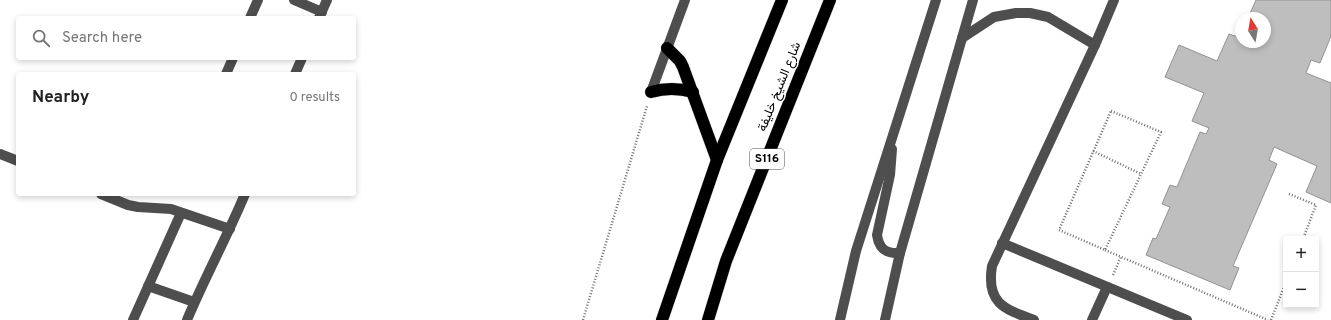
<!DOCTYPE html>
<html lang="en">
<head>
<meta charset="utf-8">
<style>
	:root { --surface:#fff; --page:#f2f2f2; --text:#222; --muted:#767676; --line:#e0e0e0 }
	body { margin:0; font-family:Overpass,Vazirmatn,sans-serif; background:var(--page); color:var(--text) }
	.controls { position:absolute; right:12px; bottom:12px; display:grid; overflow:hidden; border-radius:4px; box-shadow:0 2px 6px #0003 }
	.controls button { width:36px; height:36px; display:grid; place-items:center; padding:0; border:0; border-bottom:1px solid var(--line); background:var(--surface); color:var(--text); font:20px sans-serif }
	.compass { position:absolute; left:1235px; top:12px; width:36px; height:36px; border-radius:50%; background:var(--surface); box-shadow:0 2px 6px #0003; rotate:349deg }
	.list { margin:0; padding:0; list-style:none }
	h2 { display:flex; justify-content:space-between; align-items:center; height:52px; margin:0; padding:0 16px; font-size:17px }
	h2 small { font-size:13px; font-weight:400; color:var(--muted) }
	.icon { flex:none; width:22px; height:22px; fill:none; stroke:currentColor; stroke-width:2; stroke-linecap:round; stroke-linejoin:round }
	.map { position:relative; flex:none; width:1331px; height:320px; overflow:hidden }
	.search { position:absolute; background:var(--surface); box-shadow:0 2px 6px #0003; left:16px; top:16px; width:340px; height:44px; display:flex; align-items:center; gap:10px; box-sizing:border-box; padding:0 14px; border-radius:4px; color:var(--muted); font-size:15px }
	.panel { position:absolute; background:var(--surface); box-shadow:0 2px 6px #0003; left:16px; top:72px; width:340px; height:124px; border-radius:4px }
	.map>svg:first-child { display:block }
	.building { fill:#bebebe; stroke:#929292 }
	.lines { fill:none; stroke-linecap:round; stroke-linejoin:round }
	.highway-casing { stroke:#dbdbdb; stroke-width:13 }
	.path { stroke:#707070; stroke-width:2.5; stroke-dasharray:1 2; stroke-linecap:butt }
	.minor { stroke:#4e4e4e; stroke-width:10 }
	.highway { stroke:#000; stroke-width:12 }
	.labels { text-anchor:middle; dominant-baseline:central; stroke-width:3; stroke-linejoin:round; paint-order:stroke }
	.shield { fill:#fff; stroke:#4c4c4c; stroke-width:1 }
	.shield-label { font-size:12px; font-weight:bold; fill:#000 }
	.street-label { font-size:13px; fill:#000; stroke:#fff }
</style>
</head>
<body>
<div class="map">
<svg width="1331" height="320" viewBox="0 0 1331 320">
	<rect width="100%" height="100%" fill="#fff"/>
	<path class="building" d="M1256,0H1331V36L1320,63L1311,60L1306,73L1331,83V203L1306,192L1317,166L1274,147L1269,160L1277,164L1233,266L1239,268L1230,290L1146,255L1153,238L1156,239L1170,207L1162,204L1170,185L1177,187L1200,132L1206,134L1209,128L1192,121L1204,93L1165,77L1179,45L1217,61L1229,34L1241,38V42H1265V18H1248Z"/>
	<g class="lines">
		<g class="highway-casing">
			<g id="highway">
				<path d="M667,48L680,61L683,67L717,160"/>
				<path d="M651,92C665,88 678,88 693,92"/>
				<path d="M662,320L717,160L782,0"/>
				<path d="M708,320L726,261L830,0"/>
			</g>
		</g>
		<g class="path">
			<path d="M1111,111L1161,132L1105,250L1059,230Z"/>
			<path d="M1093,151L1141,174"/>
			<path d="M1289,194L1316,205L1303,239"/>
			<path d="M1105,250L1268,320"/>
			<path d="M1113,275L1121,257"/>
			<path d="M583,320L647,106"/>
			<path d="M1271,320L1286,282"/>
		</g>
		<g class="minor">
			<path d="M294,0L322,12"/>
			<path d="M250,18L258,0"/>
			<path d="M319,18L327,0"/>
			<path d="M962,38L994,17L1016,13H1030L1048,17L1095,45"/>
			<path d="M226,74L233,58"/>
			<path d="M295,74L302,58"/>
			<path d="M651,92L685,0"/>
			<path d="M892,149L890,175L877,235C879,249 886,254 900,253"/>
			<path d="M0,154L18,161"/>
			<path d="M101,194L128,205L138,207L171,209L230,229"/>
			<path d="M1002,243L1187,320"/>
			<path d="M148,286L194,302"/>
			<path d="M133,320L181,213"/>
			<path d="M187,320C205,277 227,237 245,194"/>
			<path d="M840,320L856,251L936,0"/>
			<path d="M885,320L900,253L973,0"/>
			<path d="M1034,320C1004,309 986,303 992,266L1095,45L1114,0"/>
			<path d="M1092,320L1107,287"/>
		</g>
		<use href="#highway" class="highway"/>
	</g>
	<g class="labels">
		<rect class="shield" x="750" y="149" width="34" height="20" rx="3"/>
		<g class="shield-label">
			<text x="767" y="159">S116</text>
		</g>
		<g class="street-label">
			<text transform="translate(780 87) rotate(-68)">شارع الشيخ خليفة</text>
		</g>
	</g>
</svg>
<div class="controls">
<button>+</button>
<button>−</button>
</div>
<svg class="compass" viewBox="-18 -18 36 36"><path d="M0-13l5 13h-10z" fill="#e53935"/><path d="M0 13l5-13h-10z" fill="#767676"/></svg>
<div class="search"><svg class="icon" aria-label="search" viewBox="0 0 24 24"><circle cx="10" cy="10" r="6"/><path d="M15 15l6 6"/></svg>Search here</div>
<section class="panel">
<h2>Nearby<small>0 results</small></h2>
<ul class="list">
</ul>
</section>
</div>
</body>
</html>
